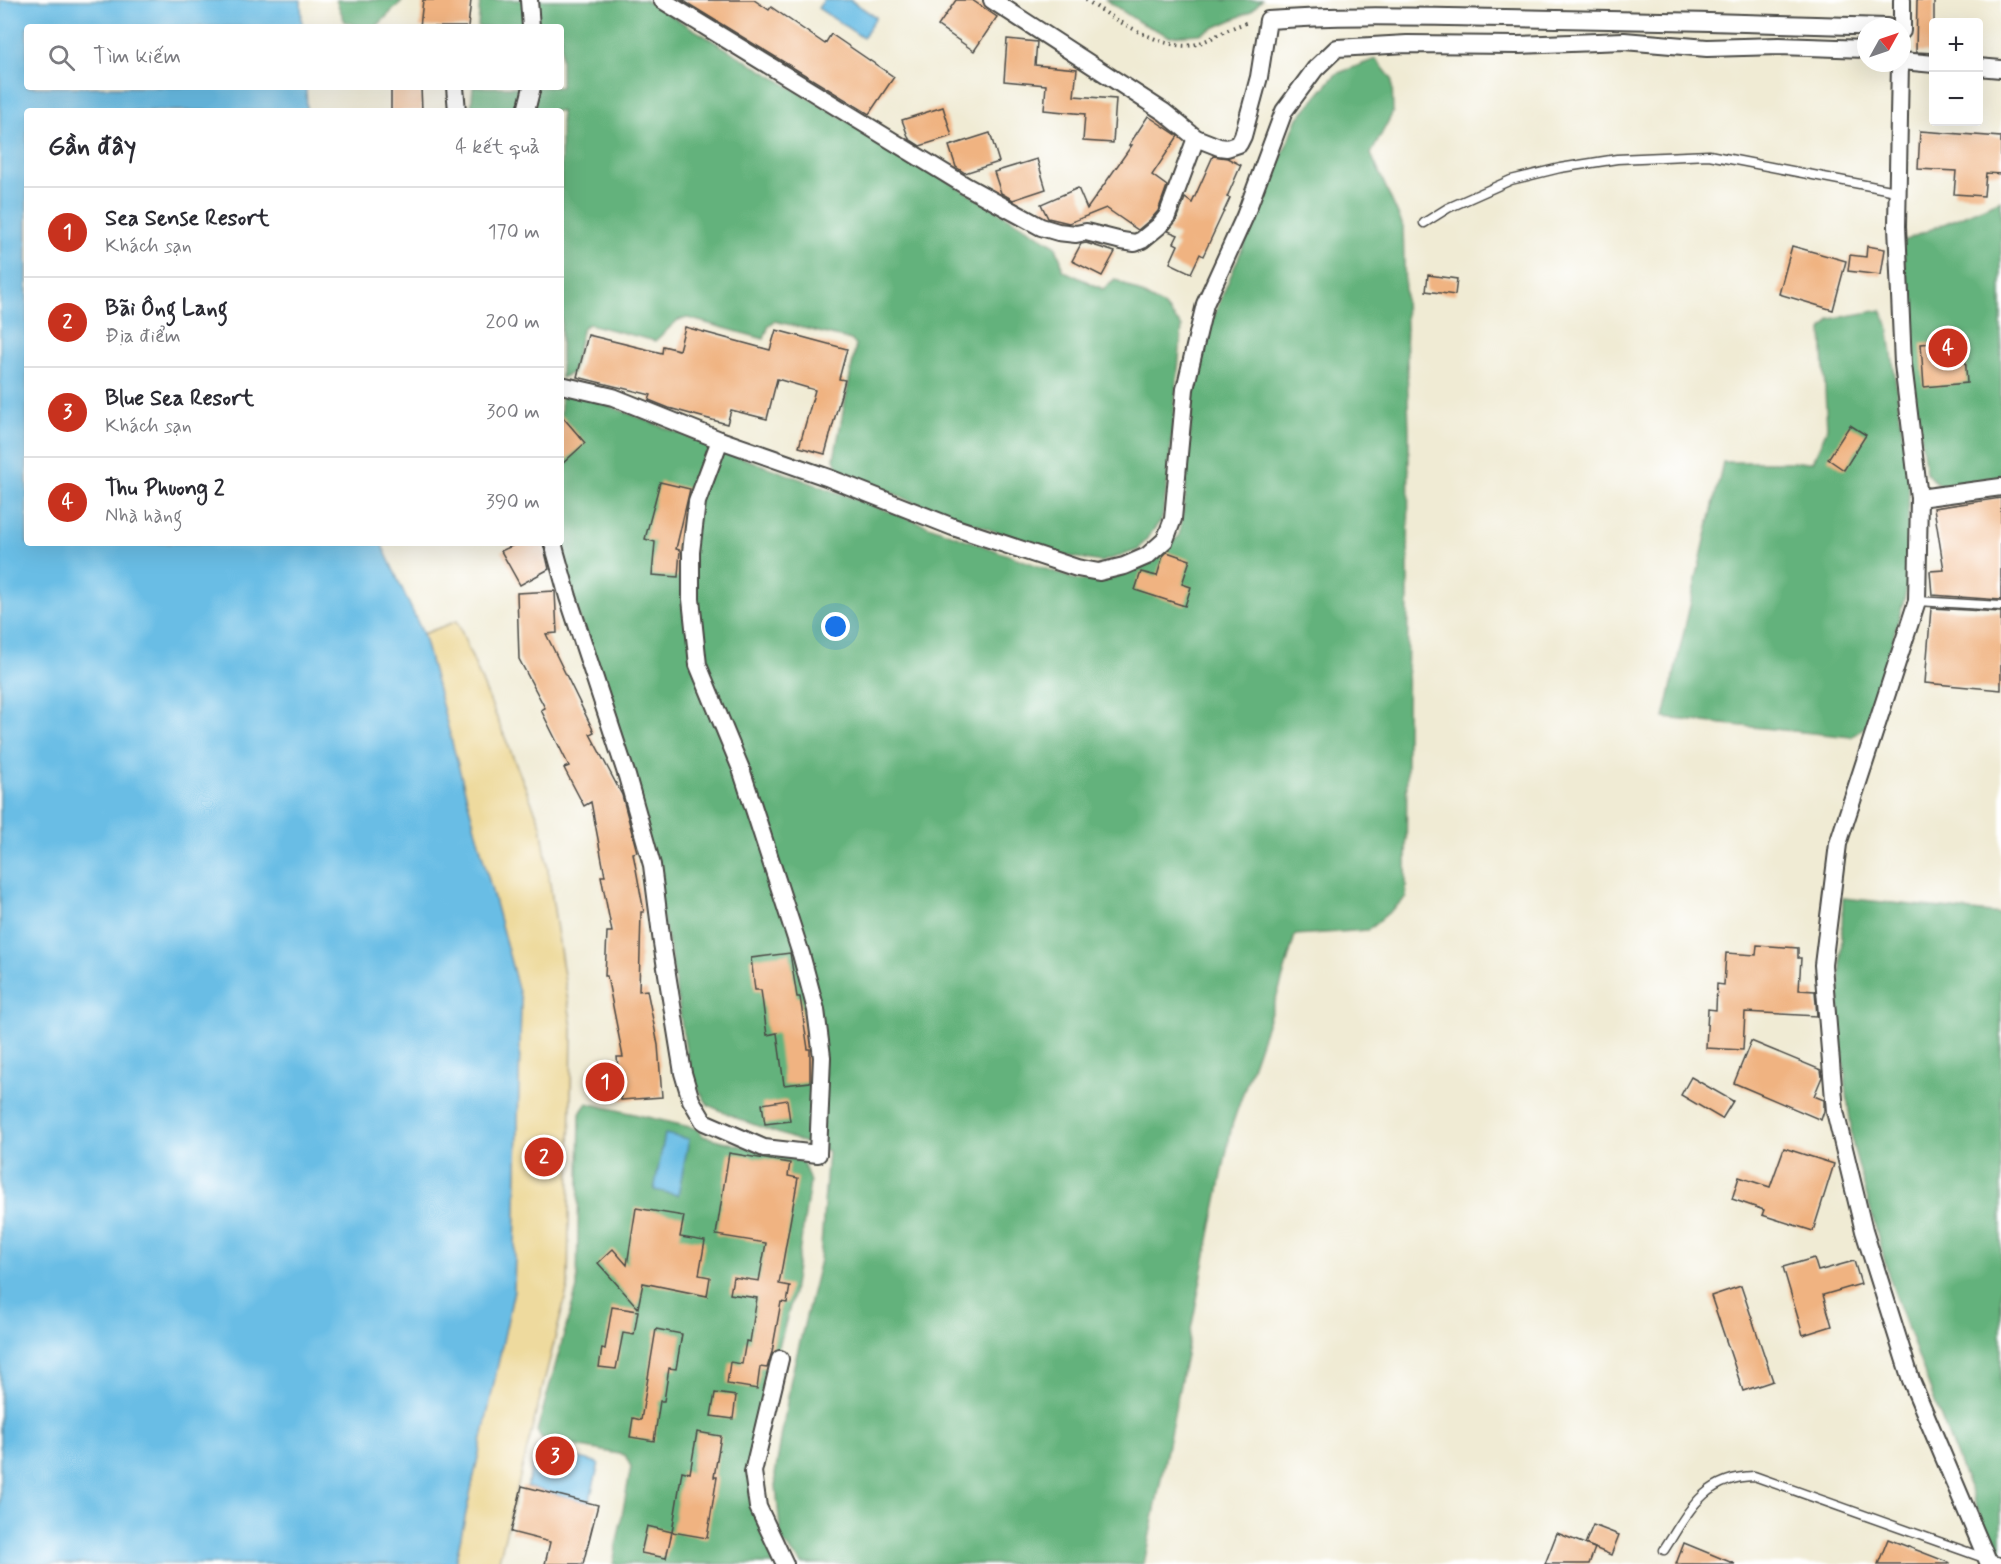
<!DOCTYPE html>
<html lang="vi">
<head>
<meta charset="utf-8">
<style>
	:root { --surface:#fff; --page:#f2f2f3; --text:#2b2b33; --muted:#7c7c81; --line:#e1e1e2; --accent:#c8321e }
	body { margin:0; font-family:Mynerve,sans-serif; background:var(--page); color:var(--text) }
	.controls { position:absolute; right:18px; top:18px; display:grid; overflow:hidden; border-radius:6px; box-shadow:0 6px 24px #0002 }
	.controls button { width:54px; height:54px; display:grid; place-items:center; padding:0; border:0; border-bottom:2px solid var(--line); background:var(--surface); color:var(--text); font:30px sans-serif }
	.compass { position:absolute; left:1857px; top:18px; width:54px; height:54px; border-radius:50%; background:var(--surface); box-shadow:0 6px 24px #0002; rotate:50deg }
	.you { position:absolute; left:836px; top:627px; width:21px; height:21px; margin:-15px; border:4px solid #fff; border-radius:50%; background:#1a73e8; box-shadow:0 0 0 9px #1a73e833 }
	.badge { display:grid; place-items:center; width:39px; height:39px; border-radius:50%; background:var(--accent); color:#fff; font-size:20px; font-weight:700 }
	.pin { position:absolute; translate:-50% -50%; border:3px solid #fff; box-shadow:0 2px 6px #0006 }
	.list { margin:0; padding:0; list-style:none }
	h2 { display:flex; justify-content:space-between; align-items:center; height:78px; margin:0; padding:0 24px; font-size:26px }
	h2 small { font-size:20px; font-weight:400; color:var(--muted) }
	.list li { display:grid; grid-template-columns:39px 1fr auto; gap:18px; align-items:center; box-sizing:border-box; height:90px; padding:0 24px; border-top:2px solid var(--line) }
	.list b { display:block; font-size:22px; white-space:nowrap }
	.list p { margin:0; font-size:20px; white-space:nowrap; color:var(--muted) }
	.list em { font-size:20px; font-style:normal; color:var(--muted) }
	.icon { flex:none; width:33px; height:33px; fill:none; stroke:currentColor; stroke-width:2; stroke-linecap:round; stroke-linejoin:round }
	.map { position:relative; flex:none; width:2001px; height:1564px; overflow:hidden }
	.search { position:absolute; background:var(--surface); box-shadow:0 6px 24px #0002; left:24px; top:24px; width:540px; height:66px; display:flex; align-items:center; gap:15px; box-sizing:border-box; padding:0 21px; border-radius:6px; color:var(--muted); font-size:22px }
	.panel { position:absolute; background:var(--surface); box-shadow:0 6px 24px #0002; left:24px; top:108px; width:540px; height:438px; border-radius:6px }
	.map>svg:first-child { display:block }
	.forest { fill:#64b27c; stroke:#486e54; stroke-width:1.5 }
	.sand { fill:#eeda9e; stroke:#8c8264; stroke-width:1.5 }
	.water { fill:#69bde5; stroke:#4a7488; stroke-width:1.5 }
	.building { fill:#f0b381 }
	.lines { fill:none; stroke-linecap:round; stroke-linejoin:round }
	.service-casing { stroke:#494844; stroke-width:11 }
	.minor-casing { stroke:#494844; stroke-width:20 }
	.path { stroke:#494844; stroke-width:4; stroke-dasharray:1.5 4.5; stroke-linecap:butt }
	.service { stroke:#fff; stroke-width:8 }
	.minor { stroke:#fff; stroke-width:16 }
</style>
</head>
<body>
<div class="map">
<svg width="2001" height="1564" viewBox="0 0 2001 1564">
	<rect width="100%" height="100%" fill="#fff"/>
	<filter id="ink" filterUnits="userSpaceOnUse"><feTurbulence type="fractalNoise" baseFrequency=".0167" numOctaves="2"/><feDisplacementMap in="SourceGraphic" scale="12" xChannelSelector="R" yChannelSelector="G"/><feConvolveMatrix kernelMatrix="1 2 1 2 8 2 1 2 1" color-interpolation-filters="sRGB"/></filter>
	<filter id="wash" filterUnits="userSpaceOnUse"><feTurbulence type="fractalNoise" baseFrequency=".008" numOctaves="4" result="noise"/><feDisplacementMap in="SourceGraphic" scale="24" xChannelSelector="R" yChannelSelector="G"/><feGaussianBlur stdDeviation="1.35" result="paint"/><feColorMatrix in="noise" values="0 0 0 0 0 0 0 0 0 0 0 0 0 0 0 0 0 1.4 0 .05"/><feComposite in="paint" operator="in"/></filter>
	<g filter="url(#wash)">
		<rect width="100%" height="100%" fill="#f0ebd4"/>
		<g class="forest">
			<path d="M336,0H403L376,27H361L345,22Z"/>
			<path d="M480,0H645L1055,245L1061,260L1062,270L1103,289L1115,279L1164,306L1182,327L1168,480L1162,519L1138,550L1101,562L1061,555L910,501L839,469L834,459L856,345L851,340L775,321L769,325L764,339L688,318L678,320L655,341L589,324L583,327L572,373L561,378V111H471L473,87H561V27H478Z"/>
			<path d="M1106,0H1262L1250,12L1200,34L1169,36L1139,22Z"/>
			<path d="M1376,59L1392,79L1393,112L1371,154L1403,226L1409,432L1406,898L1368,930L1295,935L1281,984L1232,1125L1144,1564H802L781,1540L775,1475L791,1378L820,1260L828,1151L741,1120L708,1105L690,1075L668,940L574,598L561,543V391L582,395L732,454L1074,579L1101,582L1129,573L1152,560L1179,536L1185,498L1193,393L1214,315L1298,118L1336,74Z"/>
			<path d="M2001,200V476L1940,486L1926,473L1911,367L1903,241Z"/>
			<path d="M1881,310L1888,325L1909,480L1907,589L1869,724L1851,737L1664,718L1723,462H1813L1827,429L1822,330L1831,319Z"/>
			<path d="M1843,898L2001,914V1555L1984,1525L1936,1405L1889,1277L1853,1146L1839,1024Z"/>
			<path d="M587,1103L698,1129L703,1136L803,1162L810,1182L792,1299L763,1405L756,1498L775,1564H613L631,1467L625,1455L543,1440L537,1431L577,1288L580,1113Z"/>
		</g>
		<path class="sand" d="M457,621L541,825L572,1028L568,1287L498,1564H455L514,1290L521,1000L423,634Z"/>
		<g class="water">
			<path d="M0,0H301L302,27H27V87H306L307,111H27V543H381L423,634L521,1000L514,1290L455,1564H0Z"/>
			<path d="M824,0H850L876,17L863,38L818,8Z"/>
			<path d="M665,1134L689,1139L678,1195L654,1190Z"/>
			<path d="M537,1447L599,1463L589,1503L527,1487Z"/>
		</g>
		<g id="blocks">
			<g class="building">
				<path d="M423,0H471L468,27H420Z"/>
				<path d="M682,0H754L769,10L771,7L825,44L831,34L894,77L869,114Z"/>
				<path d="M956,0H972L997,17L974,51L938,26Z"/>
				<path d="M1917,0H1934V53L1916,52Z"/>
				<path d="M1007,39L1037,42L1035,65L1077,69L1074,96L1116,99L1113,143L1083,141L1085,114L1044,110L1046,85L1004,81Z"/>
				<path d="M391,87H421L422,111H391Z"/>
				<path d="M943,107L952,136L920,146L909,139L902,120Z"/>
				<path d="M1148,116L1178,136L1152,175L1167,186L1158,211L1151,219L1138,230L1106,208L1069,223L1048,218L1041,204L1078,188L1087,209L1132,145H1129Z"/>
				<path d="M1920,131L2001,137V174L1986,173L1984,196L1954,194L1956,171L1918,169Z"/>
				<path d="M990,133L999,162L965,173L956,167L949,146Z"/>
				<path d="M1213,156L1227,158L1241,165L1227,197L1230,198L1203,256L1200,254L1191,273L1170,263L1178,245L1174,243L1178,235L1168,231L1177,220L1185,198L1192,203Z"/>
				<path d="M1037,159L1046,189L1013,200L1001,193L994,172Z"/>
				<path d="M1086,243L1115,252L1102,276L1072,261L1081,244Z"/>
				<path d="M1792,246L1846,261L1833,310L1779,294Z"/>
				<path d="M1867,246L1885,249L1881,275L1848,271L1850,255L1866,257Z"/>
				<path d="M1428,275L1457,279L1455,295L1426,291Z"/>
				<path d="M685,327L770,350L776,330L847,349L839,379L845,380L825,454L799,447L815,390L777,379L767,419L731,410L727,424L669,408L649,400L651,395L577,377L588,335L662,353L663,346L679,350Z"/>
				<path d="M1964,340L1967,383L1924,387L1921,344Z"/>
				<path d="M561,415L585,443L561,465Z"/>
				<path d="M1850,425L1866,435L1844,470L1828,459Z"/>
				<path d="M660,482L690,489L676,549L680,550L678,577L652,575L655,542L645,539Z"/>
				<path d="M2001,498V600L1932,595L1930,571L1944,570L1934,508Z"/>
				<path d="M518,543H543L549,569L520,585L501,551Z"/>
				<path d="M1167,552L1190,560L1182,584L1191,587L1185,606L1135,590L1141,572L1157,576L1163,556Z"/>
				<path d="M555,591L557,633L546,634L594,732L590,734L622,795L637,852L633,853L644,912H641L639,991L647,990L658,1045L662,1097L621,1100L617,1057H623L607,976H605L607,932H612L601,876H605L591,802L584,806L564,768L569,766L541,710L545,708L519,659L517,593Z"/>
				<path d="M1931,608L2001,612V690L1925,683Z"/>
				<path d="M1757,945L1798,948V958H1801L1799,990L1815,991L1817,1016L1745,1012L1743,1050L1706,1048L1708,1009L1716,1010L1717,984L1724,985L1726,953L1756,955Z"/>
				<path d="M790,953L797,997H800L808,1049H810V1082L784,1085L777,1033L767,1035L761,990H755L751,958Z"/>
				<path d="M1751,1041L1821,1070L1822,1077L1814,1096L1824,1100V1111L1821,1120L1734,1083Z"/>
				<path d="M1691,1077L1733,1101L1722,1119L1681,1095Z"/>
				<path d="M787,1100L790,1121L765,1124L762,1104Z"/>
				<path d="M1784,1148L1834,1164L1813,1231L1762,1215L1764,1210L1732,1199L1739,1177L1770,1187Z"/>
				<path d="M729,1153L790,1163L788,1176L798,1178L779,1284L790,1286L787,1303L781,1302L772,1352L767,1368L760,1367L757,1389L727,1384L730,1362L742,1364L746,1341L750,1342L757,1298L730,1294L733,1277L759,1281L766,1243L716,1235Z"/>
				<path d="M636,1208L684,1216L680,1237L705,1241L699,1275L710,1277L707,1296L643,1283L638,1308L598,1263L613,1249L627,1265Z"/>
				<path d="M1814,1258L1818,1271L1854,1261L1861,1284L1823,1295L1832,1326L1803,1335L1783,1267Z"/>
				<path d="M1741,1286L1773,1381L1743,1391L1711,1296Z"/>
				<path d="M612,1307L638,1311L634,1335L623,1333L616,1369L599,1367L602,1348L605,1349Z"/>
				<path d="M656,1329L682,1334L676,1369L669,1368L664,1401H660L654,1441L630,1437L633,1418L641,1420Z"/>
				<path d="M715,1393L736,1396L733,1419L711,1416Z"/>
				<path d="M697,1432L721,1436L714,1477H717L707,1538L672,1532L682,1471L690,1473Z"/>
				<path d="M522,1486L598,1505L583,1564H545L550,1542L511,1532Z"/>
				<path d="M1593,1525L1619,1535L1611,1555L1585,1544Z"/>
				<path d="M647,1526L672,1532L666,1558L641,1553Z"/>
				<path d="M1557,1533L1595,1548L1589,1564H1545Z"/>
				<path d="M1888,1539L1950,1563L1949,1564H1878Z"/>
				<path d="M1684,1543L1735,1564H1676Z"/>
			</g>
		</g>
	</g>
	<g filter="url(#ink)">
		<use href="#blocks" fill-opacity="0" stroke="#494844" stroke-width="1.5"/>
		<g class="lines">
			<g class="service-casing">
				<g id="service">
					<path d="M1424,223L1448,208L1511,180L1560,168L1617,159L1709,155L1896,191"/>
					<path d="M1917,601L2001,606"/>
					<path d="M1664,1550C1688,1513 1703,1477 1754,1476L1987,1559L2001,1562"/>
				</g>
			</g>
			<g class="minor-casing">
				<g id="minor">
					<path d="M529,0L531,27"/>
					<path d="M662,0L966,186L1041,227L1058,232L1076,234L1086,232L1122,241L1135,243L1142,240L1159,226L1167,216L1196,138"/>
					<path d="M992,0L1164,112L1196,138L1219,147L1227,148L1239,144L1243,136L1259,77L1268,20C1347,14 1426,17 1505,18C1632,20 1760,23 1887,27"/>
					<path d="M1902,0V31"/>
					<path d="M1902,61L1934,64"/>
					<path d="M1900,63L1897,226L1903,364L1919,498L1917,601L1838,844L1823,965L1835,1111L1864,1231L1911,1380L1989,1564"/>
					<path d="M1978,67L2001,69"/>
					<path d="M455,87L457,111"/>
					<path d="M526,111L532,87"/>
					<path d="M561,385L613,397L720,440"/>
					<path d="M1919,498L2001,487"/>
					<path d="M553,543L568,597L627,776L652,865L662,943L683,1073L691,1100L704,1122L764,1148L818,1154L822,1057L816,1010L801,954L741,769L698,665L691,599V552L697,502L720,440L829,478L953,527L1077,568L1099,572L1124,566L1147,556L1165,540L1173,519L1185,389L1205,304L1245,216L1284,111L1315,69L1337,48L1407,44L1517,45L1624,41L1707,48L1779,46L1866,49"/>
					<path d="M780,1359L753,1472L758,1507L785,1564"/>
				</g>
			</g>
			<path class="path" d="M1086,0C1111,17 1163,51 1193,45C1213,40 1230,26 1250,22"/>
			<use href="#service" class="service"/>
			<use href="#minor" class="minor"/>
		</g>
	</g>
</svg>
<div class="controls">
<button>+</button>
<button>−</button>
</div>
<svg class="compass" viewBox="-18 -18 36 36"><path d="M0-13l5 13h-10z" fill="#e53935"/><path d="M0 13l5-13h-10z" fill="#7c7c81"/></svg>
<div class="you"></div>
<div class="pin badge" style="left:605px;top:1082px">1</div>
<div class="pin badge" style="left:544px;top:1157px">2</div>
<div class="pin badge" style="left:555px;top:1456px">3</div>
<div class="pin badge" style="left:1948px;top:348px">4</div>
<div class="search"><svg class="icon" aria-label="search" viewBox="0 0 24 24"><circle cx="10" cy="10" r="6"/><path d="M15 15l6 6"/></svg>Tìm kiếm</div>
<section class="panel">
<h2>Gần đây<small>4 kết quả</small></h2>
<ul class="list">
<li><span class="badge">1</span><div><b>Sea Sense Resort</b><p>Khách sạn</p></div><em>170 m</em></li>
<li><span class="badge">2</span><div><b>Bãi Ông Lang</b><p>Địa điểm</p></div><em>200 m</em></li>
<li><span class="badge">3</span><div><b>Blue Sea Resort</b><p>Khách sạn</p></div><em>300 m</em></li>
<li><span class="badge">4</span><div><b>Thu Phuong 2</b><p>Nhà hàng</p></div><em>390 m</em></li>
</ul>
</section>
</div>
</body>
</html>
